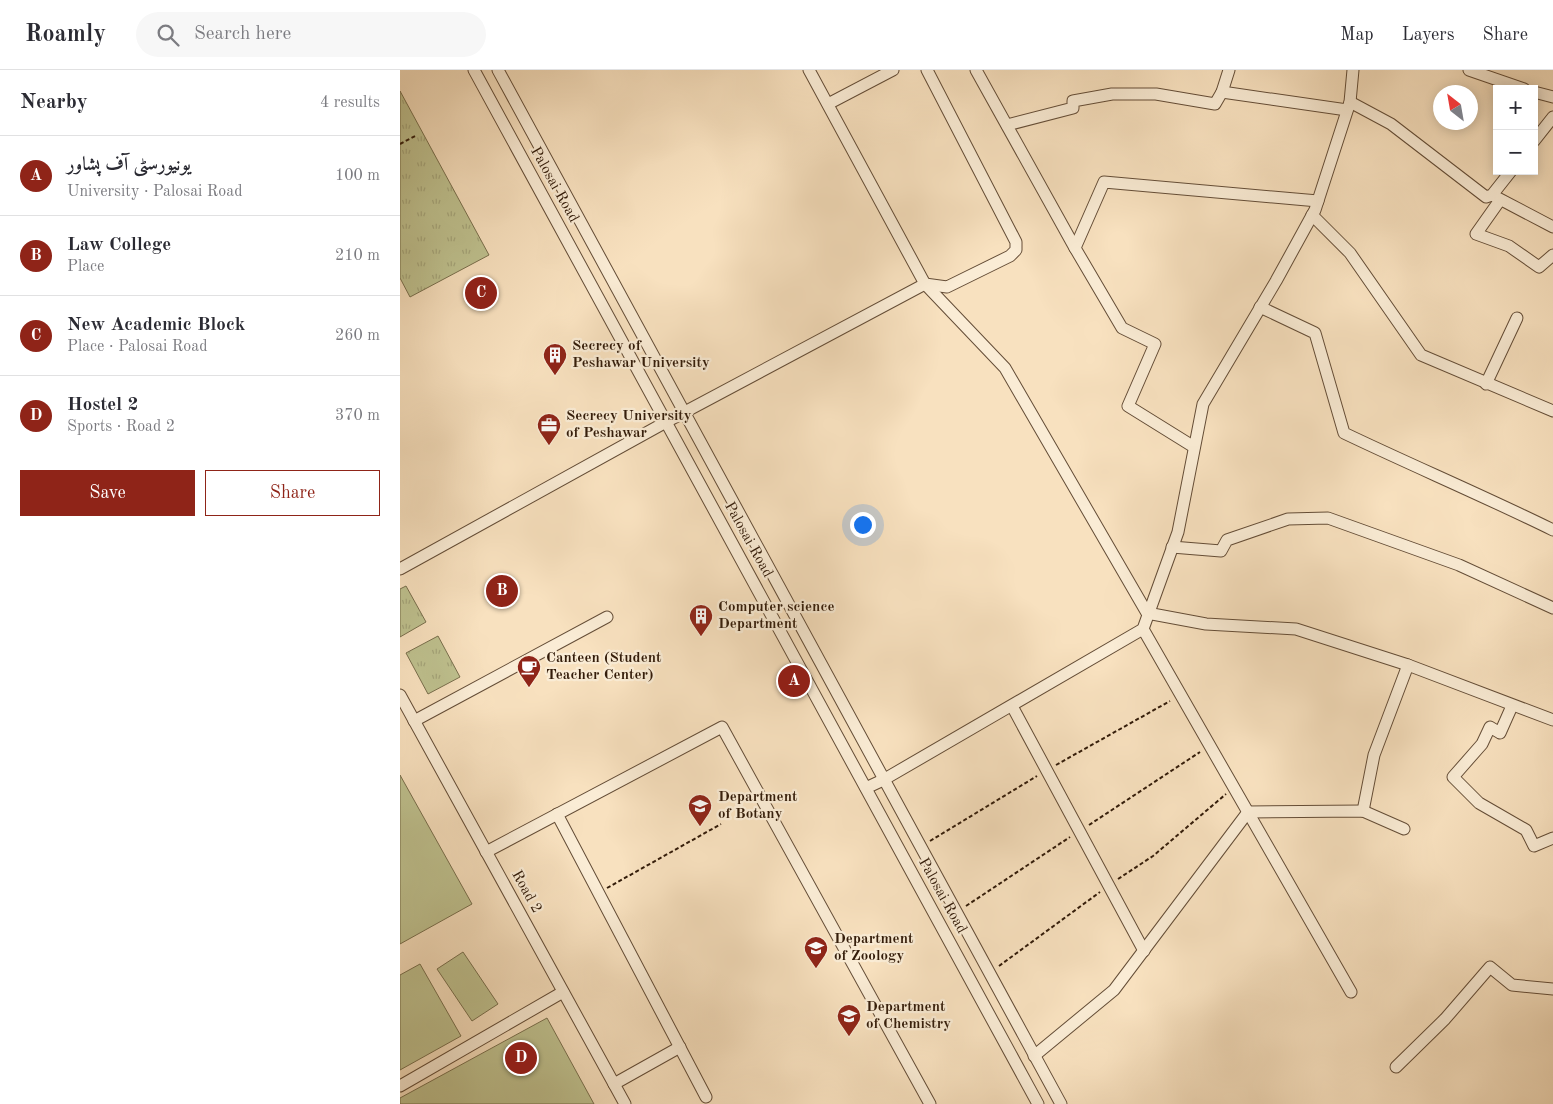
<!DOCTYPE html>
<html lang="en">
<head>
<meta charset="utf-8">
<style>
	:root { --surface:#fff; --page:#f7f7f7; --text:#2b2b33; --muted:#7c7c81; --line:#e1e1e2; --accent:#8f2418 }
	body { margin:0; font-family:"Old Standard TT",Amiri,serif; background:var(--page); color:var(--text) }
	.controls { position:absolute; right:15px; top:15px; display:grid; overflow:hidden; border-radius:0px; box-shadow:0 2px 12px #0003 }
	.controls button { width:45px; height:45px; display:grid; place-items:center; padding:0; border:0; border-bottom:1px solid var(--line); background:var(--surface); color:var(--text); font:25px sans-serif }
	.compass { position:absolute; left:1033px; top:15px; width:45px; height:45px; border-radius:50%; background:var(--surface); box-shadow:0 2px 12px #0003; rotate:329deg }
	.you { position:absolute; left:462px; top:454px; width:18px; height:18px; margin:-12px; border:4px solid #fff; border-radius:50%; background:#1a73e8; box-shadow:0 0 0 8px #1a73e833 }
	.badge { display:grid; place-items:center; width:32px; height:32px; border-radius:50%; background:var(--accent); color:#fff; font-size:16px; font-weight:700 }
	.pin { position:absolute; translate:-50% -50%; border:2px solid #fff; box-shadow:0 1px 5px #0006 }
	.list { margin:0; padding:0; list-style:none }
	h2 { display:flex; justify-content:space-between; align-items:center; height:65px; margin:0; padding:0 20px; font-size:21px }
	h2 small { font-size:16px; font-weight:400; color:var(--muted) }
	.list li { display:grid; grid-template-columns:32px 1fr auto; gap:15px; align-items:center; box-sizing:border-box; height:80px; padding:0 20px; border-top:1px solid var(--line) }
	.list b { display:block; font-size:19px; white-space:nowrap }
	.list p { margin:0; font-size:16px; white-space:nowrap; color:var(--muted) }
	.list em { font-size:16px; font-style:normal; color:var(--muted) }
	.actions { display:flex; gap:10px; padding:15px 20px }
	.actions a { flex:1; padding:11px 0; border:1px solid var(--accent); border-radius:0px; text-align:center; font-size:18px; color:var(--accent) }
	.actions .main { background:var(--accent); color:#fff }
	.icon { flex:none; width:28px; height:28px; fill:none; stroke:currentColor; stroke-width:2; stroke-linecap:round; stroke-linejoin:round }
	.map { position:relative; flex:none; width:1153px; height:1034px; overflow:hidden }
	header { display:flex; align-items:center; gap:30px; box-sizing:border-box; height:70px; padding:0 25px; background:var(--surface); border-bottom:1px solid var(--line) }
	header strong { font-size:24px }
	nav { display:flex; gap:28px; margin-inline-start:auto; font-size:18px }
	.search { width:350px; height:45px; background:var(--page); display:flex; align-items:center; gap:12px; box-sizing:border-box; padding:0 18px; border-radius:28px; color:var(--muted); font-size:19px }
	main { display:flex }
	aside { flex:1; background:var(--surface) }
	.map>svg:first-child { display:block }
	.grass { fill:url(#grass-tufts); stroke:#796f4d }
	.garden { fill:#bfc290; stroke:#796f4d }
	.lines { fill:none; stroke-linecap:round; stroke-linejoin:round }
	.minor-casing { stroke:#644d37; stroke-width:13 }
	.path { stroke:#331c0a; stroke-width:2; stroke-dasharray:4 2.5; stroke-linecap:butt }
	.minor { stroke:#faecd5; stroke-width:11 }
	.labels { text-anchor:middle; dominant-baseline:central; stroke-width:4.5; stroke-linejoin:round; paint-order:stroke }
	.street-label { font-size:15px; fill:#331c0a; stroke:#faecd5 }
	.poi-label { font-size:15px; font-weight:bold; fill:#331c0a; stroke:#faecd5; text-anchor:start }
</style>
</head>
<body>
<header>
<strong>Roamly</strong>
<div class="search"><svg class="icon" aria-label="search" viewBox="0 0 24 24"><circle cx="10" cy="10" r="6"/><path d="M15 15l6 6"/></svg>Search here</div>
<nav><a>Map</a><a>Layers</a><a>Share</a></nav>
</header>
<main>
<aside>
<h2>Nearby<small>4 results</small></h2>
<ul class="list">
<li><span class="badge">A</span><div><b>یونیورسٹی آف پشاور</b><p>University · Palosai Road</p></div><em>100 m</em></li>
<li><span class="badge">B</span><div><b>Law College</b><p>Place</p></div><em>210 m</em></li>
<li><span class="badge">C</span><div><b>New Academic Block</b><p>Place · Palosai Road</p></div><em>260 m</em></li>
<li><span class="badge">D</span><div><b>Hostel 2</b><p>Sports · Road 2</p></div><em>370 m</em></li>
</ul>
<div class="actions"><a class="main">Save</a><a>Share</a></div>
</aside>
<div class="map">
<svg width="1153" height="1034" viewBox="0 0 1153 1034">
	<defs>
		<pattern id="grass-tufts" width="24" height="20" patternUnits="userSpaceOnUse" patternTransform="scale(1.25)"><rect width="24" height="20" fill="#bfc290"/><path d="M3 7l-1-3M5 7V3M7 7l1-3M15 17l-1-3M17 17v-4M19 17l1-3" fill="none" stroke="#a5a67b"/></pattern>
	</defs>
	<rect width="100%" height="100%" fill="#f8e1bf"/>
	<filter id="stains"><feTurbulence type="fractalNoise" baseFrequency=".004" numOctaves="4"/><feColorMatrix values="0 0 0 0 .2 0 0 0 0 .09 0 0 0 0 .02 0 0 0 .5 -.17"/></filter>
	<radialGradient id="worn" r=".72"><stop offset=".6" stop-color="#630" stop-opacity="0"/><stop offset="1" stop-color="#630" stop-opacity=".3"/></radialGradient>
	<g class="grass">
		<path d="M0,21L89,185L10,227L0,208Z"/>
		<path d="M6,516L26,552L0,567V519Z"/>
		<path d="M38,566L60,607L28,624L6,583Z"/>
	</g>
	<g class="garden">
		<path d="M0,705L72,834L0,874Z"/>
		<path d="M63,882L98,934L72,951L37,899Z"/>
		<path d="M20,894L61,966L0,1000V905Z"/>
		<path d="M147,948L194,1034H0V1028Z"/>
	</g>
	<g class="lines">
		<g class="minor-casing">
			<g id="minor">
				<path d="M74,0L638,1034"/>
				<path d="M98,0C288,343 472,690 661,1034"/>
				<path d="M409,0L525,214L605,298L747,543L806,554L896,559L1008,595L1153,650"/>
				<path d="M576,0L675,178"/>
				<path d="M829,0L822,22L947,40"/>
				<path d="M1069,0L1124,19"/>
				<path d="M1134,22L1153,27"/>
				<path d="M950,32L991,54L1086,127L1092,125L1111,101"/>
				<path d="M428,34L493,0"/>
				<path d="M607,55L673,38V31L712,24H756L815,34L822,22"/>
				<path d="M1134,71L1153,47"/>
				<path d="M1094,126L1153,157"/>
				<path d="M1100,130L1076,164L1109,176L1139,197L1153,185"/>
				<path d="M912,145L950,183L1021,285L1153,341"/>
				<path d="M860,237L915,263L944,363C1013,396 1084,426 1153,460"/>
				<path d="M1086,314L1117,248"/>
				<path d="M794,377L728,336L755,274L722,258L675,178L704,112L918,131"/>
				<path d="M772,477L821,481L827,470L888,449L928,448L1059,495L1153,538"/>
				<path d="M0,499L266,352L525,214L547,217L610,186L616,180V172L527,0"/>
				<path d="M743,559L951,922"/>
				<path d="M0,625L225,1034"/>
				<path d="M612,636L744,881"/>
				<path d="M1112,636L1100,663L1090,657L1082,674L1053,707L1079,733L1126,760L1134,776L1153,768"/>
				<path d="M14,651L207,547"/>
				<path d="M466,718L483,710L743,559L778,462L803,334L876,211L915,140L950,32L953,0"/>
				<path d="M963,741L974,685L1008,595"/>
				<path d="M157,744L306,1027"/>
				<path d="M86,782L322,657L530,1034"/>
				<path d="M634,986L714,920L848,742L963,741L1004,759"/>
				<path d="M996,997L1045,949L1090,897L1112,915L1153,919"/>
				<path d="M214,1014L280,977"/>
				<path d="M0,1016L163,922"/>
			</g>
		</g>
		<g class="path">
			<path d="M0,74L17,65"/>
			<path d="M656,695L770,631"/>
			<path d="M689,755L800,682"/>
			<path d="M530,771L637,706"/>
			<path d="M718,809L753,786L826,724"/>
			<path d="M207,818L321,754"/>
			<path d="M566,836L670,767"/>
			<path d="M599,896L700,822"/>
		</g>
		<use href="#minor" class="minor"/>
	</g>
	<defs>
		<g id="building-pin" transform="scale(1.25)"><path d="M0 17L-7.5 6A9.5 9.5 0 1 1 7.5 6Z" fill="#8f2418" stroke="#faecd5"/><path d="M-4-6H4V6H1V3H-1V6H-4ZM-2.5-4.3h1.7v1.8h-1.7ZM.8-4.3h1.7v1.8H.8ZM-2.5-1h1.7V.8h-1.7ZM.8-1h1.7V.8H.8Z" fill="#fff"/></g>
		<g id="office-pin" transform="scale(1.25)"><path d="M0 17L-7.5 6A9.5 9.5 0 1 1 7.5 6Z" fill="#8f2418" stroke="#faecd5"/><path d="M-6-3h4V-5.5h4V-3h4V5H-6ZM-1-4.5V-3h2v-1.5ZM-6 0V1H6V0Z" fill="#fff"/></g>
		<g id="cafe-pin" transform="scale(1.25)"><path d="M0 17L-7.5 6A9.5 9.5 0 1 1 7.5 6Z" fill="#8f2418" stroke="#faecd5"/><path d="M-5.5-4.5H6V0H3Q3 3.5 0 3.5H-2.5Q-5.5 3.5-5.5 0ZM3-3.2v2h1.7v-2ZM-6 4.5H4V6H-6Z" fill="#fff"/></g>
		<g id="university-pin" transform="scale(1.25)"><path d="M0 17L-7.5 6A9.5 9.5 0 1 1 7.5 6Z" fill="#8f2418" stroke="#faecd5"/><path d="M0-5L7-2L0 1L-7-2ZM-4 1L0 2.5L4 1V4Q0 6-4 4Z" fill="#fff"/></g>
	</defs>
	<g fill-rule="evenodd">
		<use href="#building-pin" x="155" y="285"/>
		<use href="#office-pin" x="149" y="355"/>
		<use href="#building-pin" x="301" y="546"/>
		<use href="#cafe-pin" x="129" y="597"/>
		<use href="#university-pin" x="300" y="736"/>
		<use href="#university-pin" x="416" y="878"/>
		<use href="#university-pin" x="449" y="946"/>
	</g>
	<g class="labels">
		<g class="street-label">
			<text transform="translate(154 115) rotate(61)">Palosai Road</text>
			<text transform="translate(348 470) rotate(61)">Palosai Road</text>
			<text transform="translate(126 822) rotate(61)">Road 2</text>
			<text transform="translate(542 826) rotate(61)">Palosai Road</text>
		</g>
		<g class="poi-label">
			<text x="172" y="276">Secrecy of<tspan x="172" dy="17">Peshawar University</tspan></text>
			<text x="166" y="346">Secrecy University<tspan x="166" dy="17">of Peshawar</tspan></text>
			<text x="318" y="537">Computer science<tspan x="318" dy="17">Department</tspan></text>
			<text x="146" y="588">Canteen (Student<tspan x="146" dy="17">Teacher Center)</tspan></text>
			<text x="318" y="727">Department<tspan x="318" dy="17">of Botany</tspan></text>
			<text x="434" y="869">Department<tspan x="434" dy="17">of Zoology</tspan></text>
			<text x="466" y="937">Department<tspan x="466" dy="17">of Chemistry</tspan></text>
		</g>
	</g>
	<rect width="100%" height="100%" filter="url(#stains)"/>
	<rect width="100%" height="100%" fill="url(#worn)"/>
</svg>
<div class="controls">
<button>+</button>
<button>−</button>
</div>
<svg class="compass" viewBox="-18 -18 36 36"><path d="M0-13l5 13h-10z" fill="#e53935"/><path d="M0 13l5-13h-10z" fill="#7c7c81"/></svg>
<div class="you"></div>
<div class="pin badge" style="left:394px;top:611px">A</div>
<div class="pin badge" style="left:102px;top:521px">B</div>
<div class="pin badge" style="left:81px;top:223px">C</div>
<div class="pin badge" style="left:121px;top:988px">D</div>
</div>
</main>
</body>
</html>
